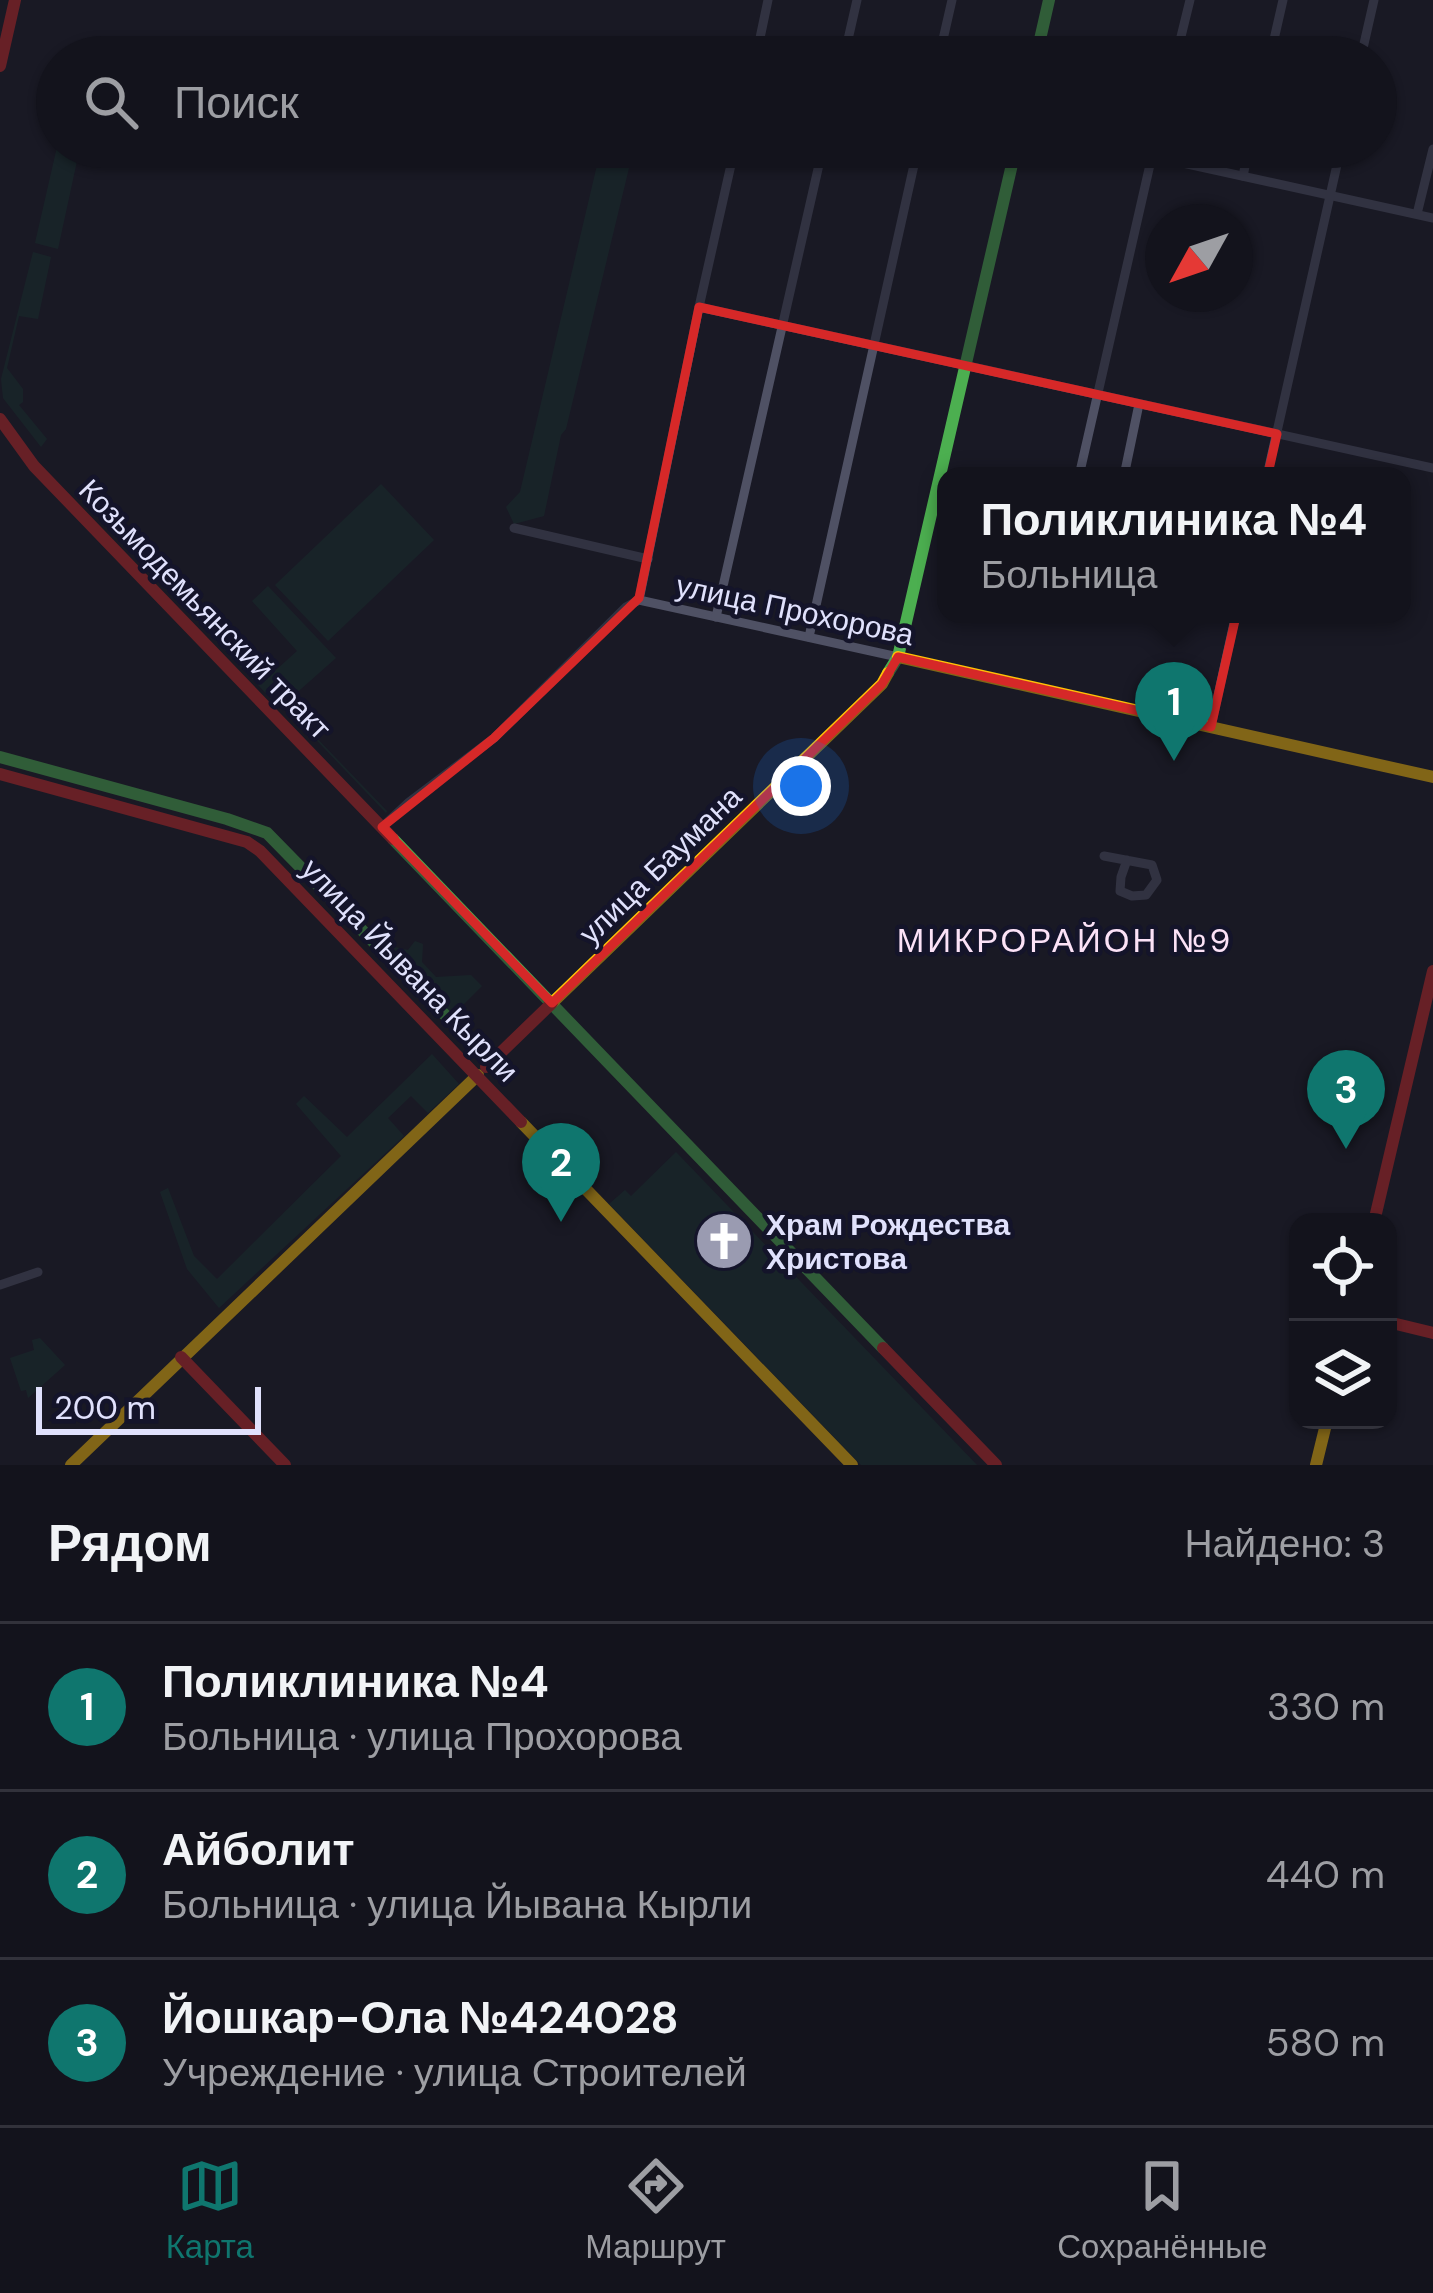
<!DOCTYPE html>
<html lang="ru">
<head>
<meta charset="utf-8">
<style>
	:root { --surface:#13131c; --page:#202029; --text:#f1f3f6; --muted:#9d9ea3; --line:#32323b; --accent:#0f766e }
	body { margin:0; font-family:"DM Sans",sans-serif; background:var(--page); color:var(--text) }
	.controls { position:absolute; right:36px; bottom:36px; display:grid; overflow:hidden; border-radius:24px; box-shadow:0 3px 9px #0004 }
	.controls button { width:108px; height:108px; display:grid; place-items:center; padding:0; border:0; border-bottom:3px solid var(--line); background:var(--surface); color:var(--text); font:60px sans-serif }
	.compass { position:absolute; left:1145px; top:204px; width:108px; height:108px; border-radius:50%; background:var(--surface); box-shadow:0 3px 9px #0004; rotate:230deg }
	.scale { position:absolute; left:36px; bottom:30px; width:225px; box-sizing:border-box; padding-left:12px; border:6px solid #e0e1fc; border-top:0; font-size:33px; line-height:42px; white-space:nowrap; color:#e0e1fc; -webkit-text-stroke:9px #14142a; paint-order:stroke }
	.you { position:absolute; left:801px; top:786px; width:42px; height:42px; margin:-30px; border:9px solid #fff; border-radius:50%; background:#1a73e8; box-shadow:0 0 0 18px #1a73e833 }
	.badge { display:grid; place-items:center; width:78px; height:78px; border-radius:50%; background:var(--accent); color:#fff; font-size:39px; font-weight:700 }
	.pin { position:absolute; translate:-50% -99px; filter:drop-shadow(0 3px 6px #0008) }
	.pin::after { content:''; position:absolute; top:63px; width:42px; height:36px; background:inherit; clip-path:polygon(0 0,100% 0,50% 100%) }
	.popup { position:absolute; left:937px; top:467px; width:474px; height:156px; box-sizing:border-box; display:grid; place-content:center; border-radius:24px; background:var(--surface); filter:drop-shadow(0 3px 9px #0005); font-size:39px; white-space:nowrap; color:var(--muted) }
	.popup b { font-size:45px; color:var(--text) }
	.popup::after { content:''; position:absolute; left:50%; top:100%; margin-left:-24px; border:24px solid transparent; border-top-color:var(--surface) }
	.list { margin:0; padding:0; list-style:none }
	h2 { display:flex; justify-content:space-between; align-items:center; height:156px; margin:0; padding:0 48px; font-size:51px }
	h2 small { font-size:39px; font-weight:400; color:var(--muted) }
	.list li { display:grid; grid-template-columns:78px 1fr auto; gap:36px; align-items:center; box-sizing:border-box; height:168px; padding:0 48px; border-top:3px solid var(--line) }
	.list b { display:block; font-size:45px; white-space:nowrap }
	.list p { margin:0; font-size:39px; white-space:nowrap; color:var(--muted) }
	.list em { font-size:39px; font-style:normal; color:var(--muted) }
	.icon { flex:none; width:66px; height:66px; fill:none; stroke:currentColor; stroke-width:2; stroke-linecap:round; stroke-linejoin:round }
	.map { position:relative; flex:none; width:1433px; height:1465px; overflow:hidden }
	.search { position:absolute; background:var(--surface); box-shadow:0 3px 9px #0004; left:36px; right:36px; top:36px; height:132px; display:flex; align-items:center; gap:30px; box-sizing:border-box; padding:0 42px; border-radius:66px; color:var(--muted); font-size:45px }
	.sheet { height:660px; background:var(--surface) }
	nav { display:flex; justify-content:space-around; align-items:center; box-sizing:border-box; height:168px; border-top:3px solid var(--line); background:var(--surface); font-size:33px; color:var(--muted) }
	nav a { display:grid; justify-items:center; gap:6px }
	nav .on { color:var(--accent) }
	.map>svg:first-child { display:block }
	.green { fill:#18302d }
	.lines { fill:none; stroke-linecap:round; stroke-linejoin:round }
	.street { stroke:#4f5164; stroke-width:9 }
	.fast { stroke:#4caf50; stroke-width:12 }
	.slow { stroke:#ffc107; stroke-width:12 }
	.jam { stroke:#c62828; stroke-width:12 }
	.marked { fill:none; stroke:#d62828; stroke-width:9; stroke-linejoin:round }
	.labels { text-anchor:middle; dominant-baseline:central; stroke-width:9; stroke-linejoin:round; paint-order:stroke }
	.street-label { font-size:30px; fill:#e0e1fc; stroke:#14142a }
	.poi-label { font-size:30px; font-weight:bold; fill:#e0e1fc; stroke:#14142a; text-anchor:start }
	.neighbourhood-label { font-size:33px; letter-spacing:3px; fill:#fce2f7; stroke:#14142a }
</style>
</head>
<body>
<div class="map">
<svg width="1433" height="1465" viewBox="0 0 1433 1465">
	<rect width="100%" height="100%" fill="#191925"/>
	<g class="green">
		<path d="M57,147H80L58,249L35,243Z"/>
		<path d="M598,161L629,168L566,429L561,435L544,516L514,524L506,507L520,492Z"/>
		<path d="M33,252L51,257L38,319L19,316L7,368L23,389V402L19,405L47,439L41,447L3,398L1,379Z"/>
		<path d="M381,484L434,540L328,641L275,585Z"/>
		<path d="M268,586L336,658L284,704L387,811L386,813L283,705L279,707L221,646L226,642L265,680L297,651L252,601Z"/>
		<path d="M415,941L423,944L422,962L436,977L471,975L482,986L455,1013L448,1012L394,957L392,950L395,947L408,950Z"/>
		<path d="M432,1054L459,1084L428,1113L411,1096L388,1118L404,1136L219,1308L187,1269L160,1192L168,1188L194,1256L217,1279L341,1156L296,1104L304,1096L347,1137Z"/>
		<path d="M676,1152L977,1465H861L609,1204L625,1190L631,1196Z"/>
		<path d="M40,1338L65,1365L28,1398L26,1390L21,1391L10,1358L34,1350L32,1340Z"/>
	</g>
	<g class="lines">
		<g class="street">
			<path d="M756,57L768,0"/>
			<path d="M844,57L857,0"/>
			<path d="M939,57L952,0"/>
			<path d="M1176,57L1190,0"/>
			<path d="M1270,57L1283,0"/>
			<path d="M1361,57L1374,0"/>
			<path d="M1110,147L1433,218"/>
			<path d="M1243,176L1249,147"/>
			<path d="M1417,214L1433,149"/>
			<path d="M699,307L1433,468"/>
			<path d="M1079,476L1154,147"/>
			<path d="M1124,476L1139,404"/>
			<path d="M1267,476L1341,147"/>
			<path d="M514,528L648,559"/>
			<path d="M639,600L898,657"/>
			<path d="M716,617L823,147"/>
			<path d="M809,637L918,147"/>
			<path d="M1211,727L1236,614"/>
			<path d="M382,827L409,802L494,738L626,607L639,600L699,307L735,147"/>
			<path d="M1104,856L1152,865L1157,880L1146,895L1132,896L1120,891L1121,877L1127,860"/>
			<path d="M0,1285L38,1272"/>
		</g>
		<g class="fast">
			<path d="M1036,57L1049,0"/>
			<path d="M888,673L898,657L1016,147"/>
			<path d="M0,757L227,819L267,833L491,1062"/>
			<path d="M393,839L883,1348"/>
		</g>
		<g class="slow">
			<path d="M898,657L1433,777"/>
			<path d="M552,1003L882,684L888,673"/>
			<path d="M521,1122L852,1465"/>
			<path d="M71,1465L478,1075"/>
			<path d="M1316,1465L1327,1420"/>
		</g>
		<g class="jam">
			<path d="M0,66L15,0"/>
			<path d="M0,419L34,466L393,839"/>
			<path d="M0,774L247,842L260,851L521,1122"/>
			<path d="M486,1067L552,1003"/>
			<path d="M1374,1222L1433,971"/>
			<path d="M1388,1322L1433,1333"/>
			<path d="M883,1348L996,1465"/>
			<path d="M181,1357L285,1465"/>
		</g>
	</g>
	<path d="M0 0H1433V1465H0ZM699,307L1277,434L1211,727L898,657L882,684L552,1003L382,827L494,738L639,598Z" fill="#191925" fill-opacity=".55" fill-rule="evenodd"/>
	<path class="marked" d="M699,307L1277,434L1211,727L898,657L882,684L552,1003L382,827L494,738L639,598Z"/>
	<defs>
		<g id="church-disc" transform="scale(3)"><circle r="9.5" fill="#9a9bb1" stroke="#14142a"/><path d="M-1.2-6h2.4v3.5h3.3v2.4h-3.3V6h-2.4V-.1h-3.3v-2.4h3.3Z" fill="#fff"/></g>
	</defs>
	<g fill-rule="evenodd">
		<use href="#church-disc" x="724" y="1241"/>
	</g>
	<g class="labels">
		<g class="street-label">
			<text transform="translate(205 609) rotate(46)">Козьмодемьянский тракт</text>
			<text transform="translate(795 610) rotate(12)">улица Прохорова</text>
			<text transform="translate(660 865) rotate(-44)">улица Баумана</text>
			<text transform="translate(410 970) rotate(46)">улица Йывана Кырли</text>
		</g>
		<g class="poi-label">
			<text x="766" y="1224">Храм Рождества<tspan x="766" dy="34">Христова</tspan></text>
		</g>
		<g class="neighbourhood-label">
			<text x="1065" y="940">МИКРОРАЙОН №9</text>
		</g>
	</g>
</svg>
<div class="controls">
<button><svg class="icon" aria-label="locate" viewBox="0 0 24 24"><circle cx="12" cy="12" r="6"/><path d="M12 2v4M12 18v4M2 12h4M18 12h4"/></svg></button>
<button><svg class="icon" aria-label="layers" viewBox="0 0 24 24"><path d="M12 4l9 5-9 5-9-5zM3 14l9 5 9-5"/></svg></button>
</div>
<svg class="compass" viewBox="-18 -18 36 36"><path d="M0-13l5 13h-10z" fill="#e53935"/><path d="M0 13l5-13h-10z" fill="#9d9ea3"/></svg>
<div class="scale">200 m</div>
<div class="you"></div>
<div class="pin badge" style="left:1174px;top:761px">1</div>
<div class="popup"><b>Поликлиника №4</b>Больница</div>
<div class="pin badge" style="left:561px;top:1222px">2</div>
<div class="pin badge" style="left:1346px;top:1149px">3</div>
<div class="search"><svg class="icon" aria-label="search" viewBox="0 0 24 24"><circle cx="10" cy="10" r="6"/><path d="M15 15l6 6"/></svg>Поиск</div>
</div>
<section class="sheet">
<h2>Рядом<small>Найдено: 3</small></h2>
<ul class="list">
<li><span class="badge">1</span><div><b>Поликлиника №4</b><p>Больница · улица Прохорова</p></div><em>330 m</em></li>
<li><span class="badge">2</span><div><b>Айболит</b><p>Больница · улица Йывана Кырли</p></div><em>440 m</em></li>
<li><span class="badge">3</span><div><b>Йошкар-Ола №424028</b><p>Учреждение · улица Строителей</p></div><em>580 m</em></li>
</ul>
</section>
<nav>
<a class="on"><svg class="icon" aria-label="map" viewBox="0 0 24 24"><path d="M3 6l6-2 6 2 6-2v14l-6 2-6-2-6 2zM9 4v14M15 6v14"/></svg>Карта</a>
<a><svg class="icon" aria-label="directions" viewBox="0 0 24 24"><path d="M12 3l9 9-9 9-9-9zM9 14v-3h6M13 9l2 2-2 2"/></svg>Маршрут</a>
<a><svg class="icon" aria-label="saved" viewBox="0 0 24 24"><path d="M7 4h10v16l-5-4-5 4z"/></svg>Сохранённые</a>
</nav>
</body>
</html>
